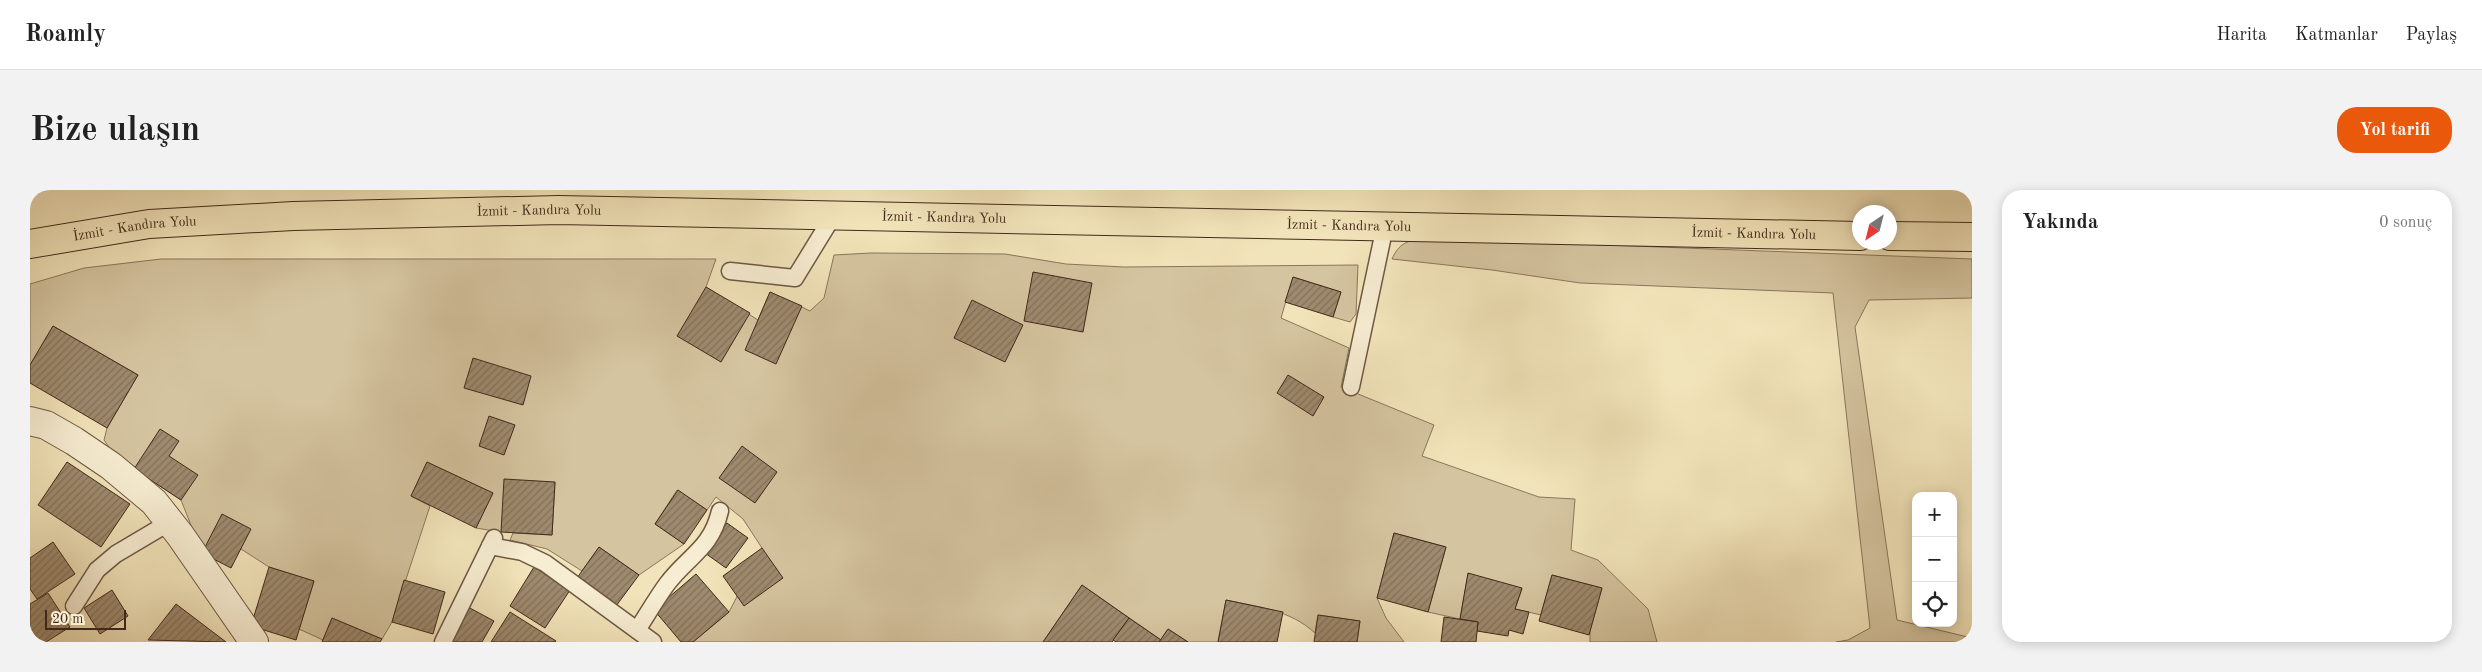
<!DOCTYPE html>
<html lang="tr">
<head>
<meta charset="utf-8">
<style>
	:root { --surface:#fff; --page:#f2f2f2; --text:#222; --muted:#767676; --line:#e0e0e0; --accent:#ea580c }
	body { margin:0; font-family:"Old Standard TT",serif; background:var(--page); color:var(--text) }
	.controls { position:absolute; right:15px; bottom:15px; display:grid; overflow:hidden; border-radius:10px; box-shadow:0 2px 12px #0003 }
	.controls button { width:45px; height:45px; display:grid; place-items:center; padding:0; border:0; border-bottom:1px solid var(--line); background:var(--surface); color:var(--text); font:25px sans-serif }
	.compass { position:absolute; left:1822px; top:15px; width:45px; height:45px; border-radius:50%; background:var(--surface); box-shadow:0 2px 12px #0003; rotate:215deg }
	.scale { position:absolute; left:15px; bottom:12px; width:81px; box-sizing:border-box; padding-left:5px; border:2px solid #42291b; border-top:0; font-size:14px; line-height:18px; white-space:nowrap; color:#42291b; -webkit-text-stroke:4px #f7edd2; paint-order:stroke }
	.list { margin:0; padding:0; list-style:none }
	h2 { display:flex; justify-content:space-between; align-items:center; height:65px; margin:0; padding:0 20px; font-size:21px }
	h2 small { font-size:16px; font-weight:400; color:var(--muted) }
	.icon { flex:none; width:28px; height:28px; fill:none; stroke:currentColor; stroke-width:2; stroke-linecap:round; stroke-linejoin:round }
	.map { position:relative; flex:none; width:1942px; height:452px; overflow:hidden; border-radius:20px }
	header { display:flex; align-items:center; gap:30px; box-sizing:border-box; height:70px; padding:0 25px; background:var(--surface); border-bottom:1px solid var(--line) }
	header strong { font-size:24px }
	nav { display:flex; gap:28px; margin-inline-start:auto; font-size:18px }
	.intro { display:flex; align-items:center; justify-content:space-between; box-sizing:border-box; height:120px; padding:0 30px }
	h1 { margin:0; font-size:35px }
	.button { padding:12px 22px; border-radius:20px; background:var(--accent); color:#fff; font-size:18px; font-weight:700 }
	main { display:flex; gap:30px; padding:0 30px }
	aside { flex:1; background:var(--surface); border-radius:20px; box-shadow:0 2px 12px #0003 }
	.map>svg:first-child { display:block }
	.grass { fill:#d4c49f; stroke:#8b765d }
	.building { fill:url(#building-hatch); stroke:#42291b }
	.lines { fill:none; stroke-linecap:round; stroke-linejoin:round }
	.lane-casing { stroke:#6e5843; stroke-width:19 }
	.street-casing { stroke:#6e5843; stroke-width:30 }
	.highway-casing { stroke:#42291b; stroke-width:30 }
	.lane { stroke:#f7edd2; stroke-width:16 }
	.street { stroke:#f7edd2; stroke-width:28 }
	.highway { stroke:#f2e4ba; stroke-width:28 }
	.labels { text-anchor:middle; dominant-baseline:central; stroke-width:4; stroke-linejoin:round; paint-order:stroke }
	.street-label { font-size:14px; fill:#42291b; stroke:#f7edd2 }
</style>
</head>
<body>
<header>
<strong>Roamly</strong>
<nav><a>Harita</a><a>Katmanlar</a><a>Paylaş</a></nav>
</header>
<div class="intro"><h1>Bize ulaşın</h1><a class="button">Yol tarifi</a></div>
<main>
<div class="map">
<svg width="1942" height="452" viewBox="0 0 1942 452">
	<defs>
		<pattern id="building-hatch" width="6" height="6" patternUnits="userSpaceOnUse" patternTransform="scale(1.25)"><rect width="6" height="6" fill="#9e8a6e"/><path d="M-1 1l2-2M0 6l6-6M5 7l2-2" fill="none" stroke="#82715a"/></pattern>
	</defs>
	<rect width="100%" height="100%" fill="#f2e4ba"/>
	<filter id="stains"><feTurbulence type="fractalNoise" baseFrequency=".004" numOctaves="4"/><feColorMatrix values="0 0 0 0 .2 0 0 0 0 .09 0 0 0 0 .02 0 0 0 .5 -.17"/></filter>
	<radialGradient id="worn" r=".72"><stop offset=".6" stop-color="#630" stop-opacity="0"/><stop offset="1" stop-color="#630" stop-opacity=".3"/></radialGradient>
	<g class="grass">
		<path d="M1394,48L1942,69V108L1839,110L1825,137L1867,430L1942,448V452H1806L1818,450L1840,438L1803,103L1550,93L1462,80L1362,69C1369,53 1377,51 1394,48Z"/>
		<path d="M841,63L975,64L1036,74L1094,77L1328,75L1326,124L1320,132L1303,127L1311,102L1263,87L1251,128L1319,158L1311,197L1404,235L1392,266L1509,307L1545,309L1541,360L1568,370L1618,419L1627,452H1560V441L1572,398L1522,385L1511,425L1485,419L1492,399L1438,384L1430,429L1398,422L1416,357L1364,343L1347,408L1356,428L1374,452H1327L1330,431L1288,425L1285,443C1260,420 1229,417 1196,410L1188,452H1158L1138,439L1131,450L1052,395L1013,452H663L699,422L732,358L713,329L686,307L677,320L647,300L625,334L654,354L609,385L569,357L552,381L517,359L480,350L483,343L522,345L525,292L471,342L446,338L463,303L397,272L381,306L400,316L362,432L352,449L302,428L293,450L269,439L284,391L239,377L211,359L172,363L151,310L86,267L74,250L77,238L108,185L23,136L0,175V94L54,78L131,69H686L676,97L728,130L740,102L780,121L794,108L804,65Z"/>
	</g>
	<g class="building">
		<path d="M1003,82L1062,93L1053,142L994,131Z"/>
		<path d="M1263,87L1311,102L1303,127L1255,112Z"/>
		<path d="M676,97L720,123L691,172L647,146Z"/>
		<path d="M740,102L772,116L746,174L715,160Z"/>
		<path d="M942,110L993,135L975,172L924,148Z"/>
		<path d="M23,136L108,185L77,238L0,193V175Z"/>
		<path d="M443,168L501,186L493,215L434,198Z"/>
		<path d="M1258,185L1294,207L1283,226L1247,203Z"/>
		<path d="M459,226L485,235L474,265L449,256Z"/>
		<path d="M130,239L149,251L139,266L168,285L151,310L104,279Z"/>
		<path d="M712,256L747,282L725,313L689,288Z"/>
		<path d="M37,272L100,314L71,357L8,315Z"/>
		<path d="M397,272L463,303L446,338L381,306Z"/>
		<path d="M474,289L525,292L522,345L471,342Z"/>
		<path d="M648,300L677,320L654,354L625,334Z"/>
		<path d="M192,324L221,339L201,378L172,363Z"/>
		<path d="M697,333L718,348L696,378L675,363Z"/>
		<path d="M1364,343L1416,357L1398,422L1347,408Z"/>
		<path d="M23,352L45,384L7,409L0,399V368Z"/>
		<path d="M569,357L609,385L586,416L547,388Z"/>
		<path d="M732,358L753,388L714,416L693,386Z"/>
		<path d="M239,377L284,391L266,450L221,436Z"/>
		<path d="M504,377L540,400L515,438L480,416Z"/>
		<path d="M1438,383L1492,398L1485,419L1499,422L1493,444L1479,440L1478,446L1447,441L1448,432L1430,429Z"/>
		<path d="M666,384L699,422L663,452H651L624,420Z"/>
		<path d="M1522,385L1572,398L1559,445L1509,431Z"/>
		<path d="M374,390L415,402L403,444L362,432Z"/>
		<path d="M1052,395L1099,428L1082,452H1013Z"/>
		<path d="M82,400L98,426L70,444L54,418Z"/>
		<path d="M18,403L40,437L16,452H0V414Z"/>
		<path d="M1196,410L1253,422L1247,452H1188Z"/>
		<path d="M146,414L196,452L118,450Z"/>
		<path d="M438,417L464,431L452,452H419Z"/>
		<path d="M480,422L526,451L525,452H461Z"/>
		<path d="M1288,425L1330,431L1327,452H1284Z"/>
		<path d="M1414,427L1448,432L1446,452H1411Z"/>
		<path d="M302,428L352,449L350,452H292Z"/>
		<path d="M1099,428L1131,450L1129,452H1086L1083,450Z"/>
		<path d="M1138,439L1158,452H1129Z"/>
	</g>
	<g class="lines">
		<g class="lane-casing">
			<g id="lane">
				<path d="M700,81L765,88L803,26"/>
				<path d="M1321,197L1355,36"/>
				<path d="M460,356L492,362L515,373L623,452"/>
				<path d="M44,416L67,380L86,364L140,332"/>
				<path d="M607,440C617,425 626,409 637,394C658,366 681,359 690,321"/>
				<path d="M413,452L464,348"/>
			</g>
		</g>
		<g class="street-casing">
			<path id="street" d="M0,231L16,235L44,251L81,276L124,312L150,345L224,452"/>
		</g>
		<g class="highway-casing">
			<g id="highway">
				<path d="M1860,46L1942,47"/>
				<path id="s1" d="M0,54L119,34L263,26L529,20L1830,46"/>
			</g>
		</g>
		<use href="#lane" class="lane"/>
		<use href="#street" class="street"/>
		<use href="#highway" class="highway"/>
	</g>
	<g class="labels">
		<g class="street-label">
			<text stroke="none"><textPath href="#s1" startOffset="511">İzmit - Kandıra Yolu</textPath></text>
			<text stroke="none"><textPath href="#s1" startOffset="916">İzmit - Kandıra Yolu</textPath></text>
			<text stroke="none"><textPath href="#s1" startOffset="1321">İzmit - Kandıra Yolu</textPath></text>
			<text stroke="none"><textPath href="#s1" startOffset="106">İzmit - Kandıra Yolu</textPath></text>
			<text stroke="none"><textPath href="#s1" startOffset="1726">İzmit - Kandıra Yolu</textPath></text>
		</g>
	</g>
	<rect width="100%" height="100%" filter="url(#stains)"/>
	<rect width="100%" height="100%" fill="url(#worn)"/>
</svg>
<div class="controls">
<button>+</button>
<button>−</button>
<button><svg class="icon" aria-label="locate" viewBox="0 0 24 24"><circle cx="12" cy="12" r="6"/><path d="M12 2v4M12 18v4M2 12h4M18 12h4"/></svg></button>
</div>
<svg class="compass" viewBox="-18 -18 36 36"><path d="M0-13l5 13h-10z" fill="#e53935"/><path d="M0 13l5-13h-10z" fill="#767676"/></svg>
<div class="scale">20 m</div>
</div>
<aside>
<h2>Yakında<small>0 sonuç</small></h2>
<ul class="list">
</ul>
</aside>
</main>
</body>
</html>
